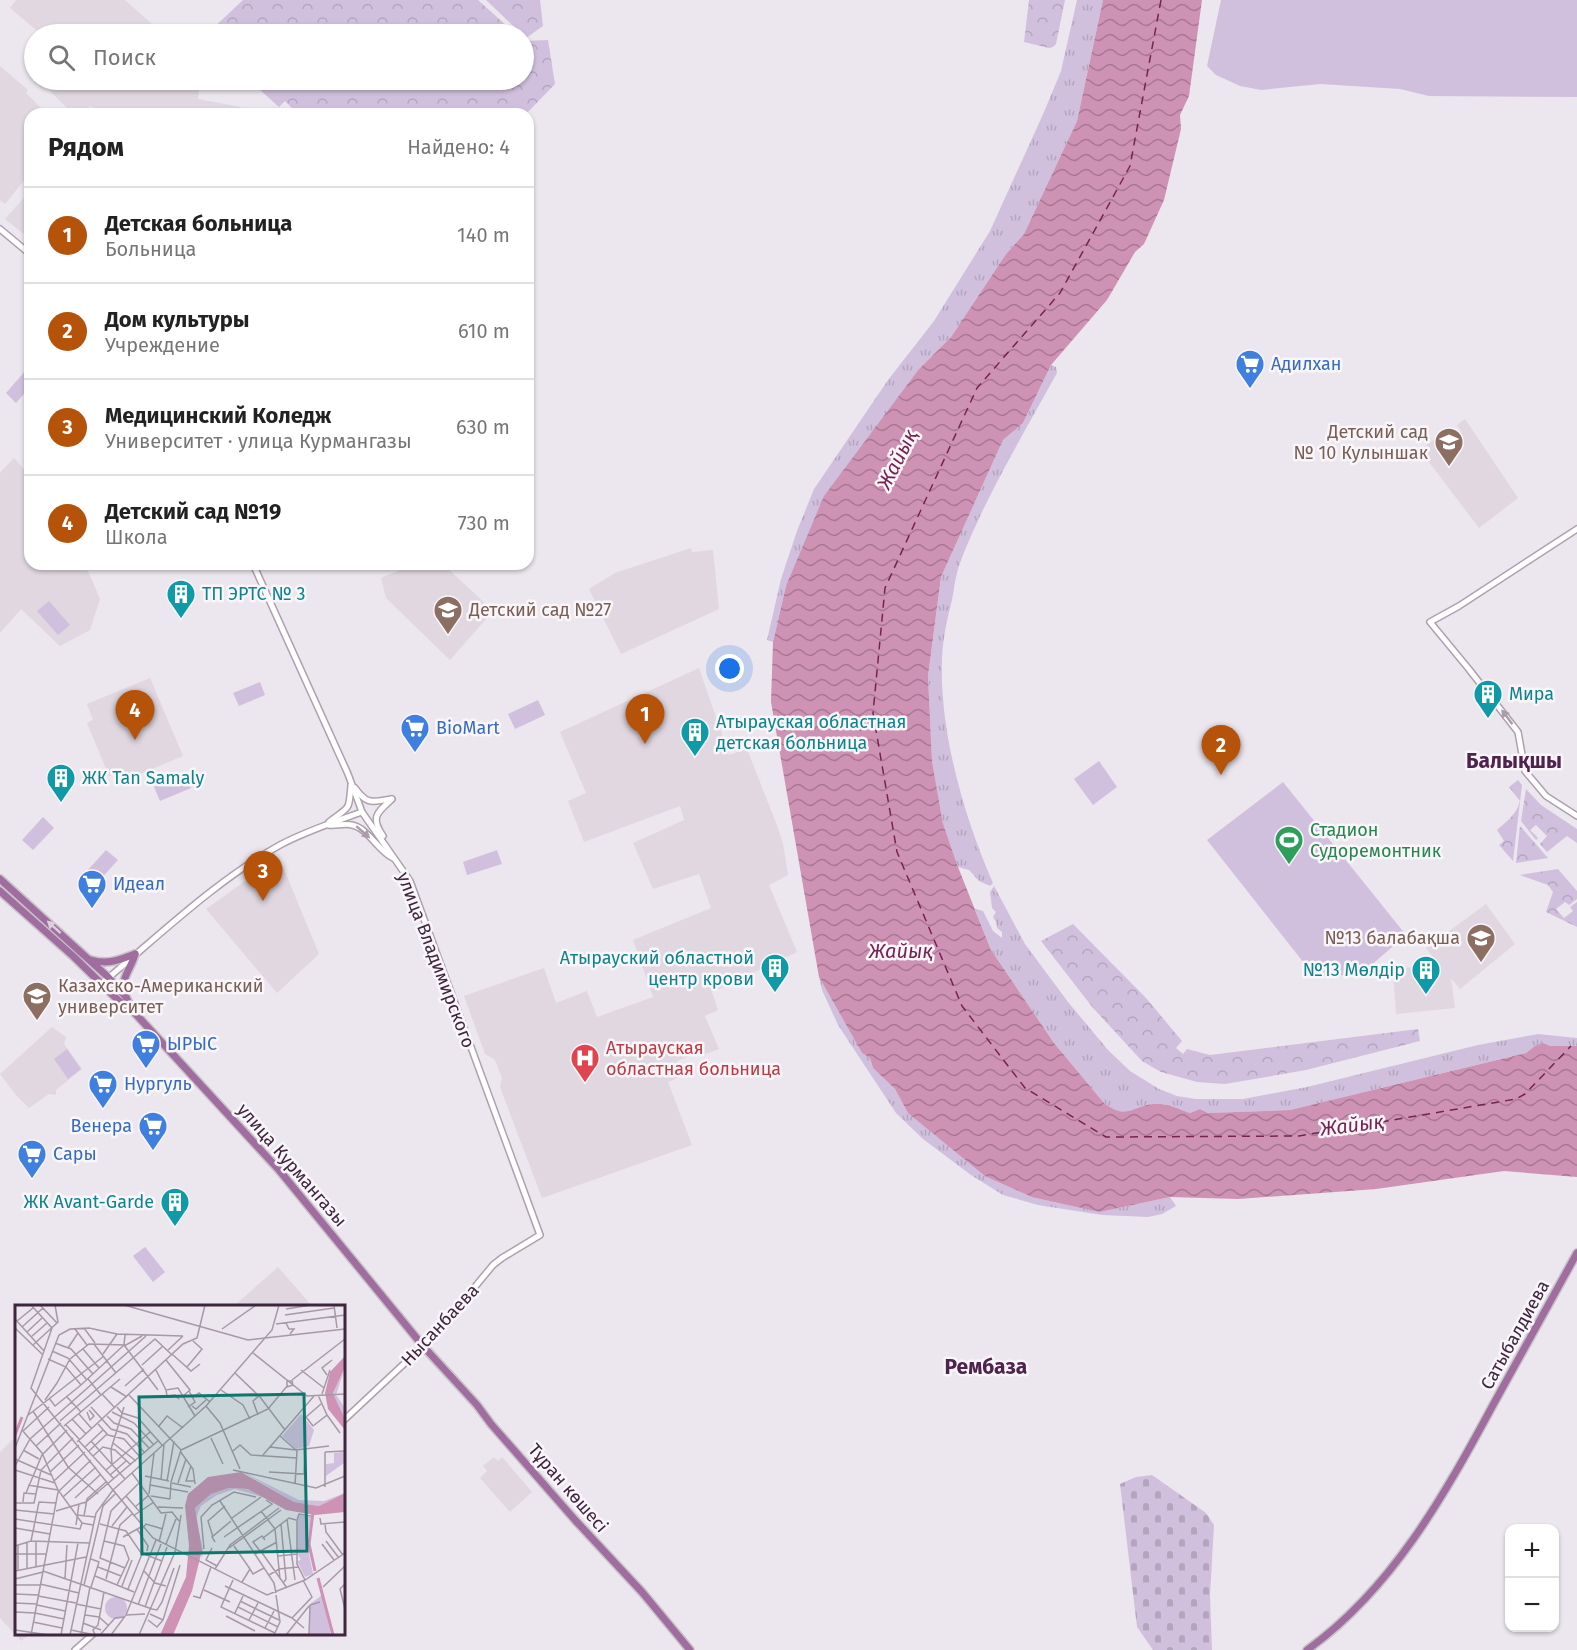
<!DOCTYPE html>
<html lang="ru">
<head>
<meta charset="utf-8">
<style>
	:root { --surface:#fff; --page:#f2f2f2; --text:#222; --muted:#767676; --line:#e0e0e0; --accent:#b45309 }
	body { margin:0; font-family:"Fira Sans",sans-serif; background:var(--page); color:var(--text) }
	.controls { position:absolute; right:18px; bottom:18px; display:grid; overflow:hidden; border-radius:12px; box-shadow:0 2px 4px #0004 }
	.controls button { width:54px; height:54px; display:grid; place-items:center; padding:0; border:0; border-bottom:2px solid var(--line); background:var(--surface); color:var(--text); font:30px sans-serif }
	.you { position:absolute; left:730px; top:669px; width:21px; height:21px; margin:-15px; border:4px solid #fff; border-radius:50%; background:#1a73e8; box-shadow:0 0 0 9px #1a73e833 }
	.badge { display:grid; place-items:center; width:39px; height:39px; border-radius:50%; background:var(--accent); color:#fff; font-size:20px; font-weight:700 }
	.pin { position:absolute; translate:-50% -50px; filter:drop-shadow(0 2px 3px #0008) }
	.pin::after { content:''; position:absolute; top:32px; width:21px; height:18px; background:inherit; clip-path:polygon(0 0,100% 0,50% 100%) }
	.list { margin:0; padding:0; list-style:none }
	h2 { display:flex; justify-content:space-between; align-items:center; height:78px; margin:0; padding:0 24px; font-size:26px }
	h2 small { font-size:20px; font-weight:400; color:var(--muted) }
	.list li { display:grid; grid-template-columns:39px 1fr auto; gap:18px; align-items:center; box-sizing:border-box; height:96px; padding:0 24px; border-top:2px solid var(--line) }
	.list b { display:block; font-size:22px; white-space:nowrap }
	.list p { margin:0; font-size:20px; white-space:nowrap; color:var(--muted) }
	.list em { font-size:20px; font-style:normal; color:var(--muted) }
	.icon { flex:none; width:33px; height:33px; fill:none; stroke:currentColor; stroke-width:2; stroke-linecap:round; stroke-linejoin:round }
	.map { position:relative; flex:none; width:1577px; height:1650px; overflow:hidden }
	.search { position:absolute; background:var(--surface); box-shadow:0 2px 4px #0004; left:24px; top:24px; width:510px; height:66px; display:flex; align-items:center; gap:15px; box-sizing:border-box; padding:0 21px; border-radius:33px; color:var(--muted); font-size:22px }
	.panel { position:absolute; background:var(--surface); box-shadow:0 2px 4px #0004; left:24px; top:108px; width:510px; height:462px; border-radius:18px }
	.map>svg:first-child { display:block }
	.built { fill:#e0d7e1 }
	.grass { fill:url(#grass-tufts) }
	.forest { fill:url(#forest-crowns) }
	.cemetery { fill:url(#cemetery-stones) }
	.garden { fill:#d0c0dd }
	.water { fill:url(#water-waves) }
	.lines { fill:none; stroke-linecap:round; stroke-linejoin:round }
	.ferry { stroke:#772352; stroke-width:1.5; stroke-dasharray:8 6; stroke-linecap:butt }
	.minor-casing { stroke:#aea1af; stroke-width:8 }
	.major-casing { stroke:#c9c2c9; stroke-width:10 }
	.minor { stroke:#fff; stroke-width:5 }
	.major { stroke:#a06d9f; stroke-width:7 }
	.oneway { fill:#a99da8 }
	.oneway2 { fill:#decddf }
	.labels { text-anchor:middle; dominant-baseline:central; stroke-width:5; stroke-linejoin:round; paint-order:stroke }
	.shop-label { font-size:18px; fill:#366cbe; stroke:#f9f6fa; text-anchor:start }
	.education-label { font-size:18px; fill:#785e54; stroke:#f9f6fa; text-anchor:end }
	.culture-label { font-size:18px; fill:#0d838f; stroke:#f9f6fa; text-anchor:start }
	.leisure-label { font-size:18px; fill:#27864d; stroke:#f9f6fa; text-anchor:start }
	.street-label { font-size:18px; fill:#3f263e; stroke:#f9f6fa }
	.health-label { font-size:18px; fill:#be3a42; stroke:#f9f6fa; text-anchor:start }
	.water-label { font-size:20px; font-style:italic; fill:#772352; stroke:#f9f6fa }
	.quarter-label { font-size:21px; font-weight:bold; fill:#50224e; stroke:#f9f6fa }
	.inset-river { fill:none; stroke:#ce92b4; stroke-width:3 }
	.inset-road { fill:none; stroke:#a799a8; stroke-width:1.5 }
	.view { fill:#0f766e; fill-opacity:0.15; stroke:#0f766e; stroke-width:3 }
	.inset-edge { fill:none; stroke:#3f263e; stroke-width:3 }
</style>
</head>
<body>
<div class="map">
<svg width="1577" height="1650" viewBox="0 0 1577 1650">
	<defs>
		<pattern id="grass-tufts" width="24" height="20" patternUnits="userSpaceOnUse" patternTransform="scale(1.5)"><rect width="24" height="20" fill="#d0c0dd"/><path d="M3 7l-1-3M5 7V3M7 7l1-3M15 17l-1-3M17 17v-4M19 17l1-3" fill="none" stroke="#b4a5bf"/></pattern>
		<pattern id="forest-crowns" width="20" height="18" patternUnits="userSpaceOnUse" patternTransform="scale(1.5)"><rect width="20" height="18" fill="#d0c0dd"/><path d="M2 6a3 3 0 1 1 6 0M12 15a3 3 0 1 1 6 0" fill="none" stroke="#b4a5bf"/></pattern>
		<pattern id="cemetery-stones" width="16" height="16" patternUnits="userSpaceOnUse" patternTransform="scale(1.5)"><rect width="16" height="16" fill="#d0c0dd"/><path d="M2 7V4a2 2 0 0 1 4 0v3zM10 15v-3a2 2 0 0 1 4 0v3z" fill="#b4a5bf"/></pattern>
		<pattern id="water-waves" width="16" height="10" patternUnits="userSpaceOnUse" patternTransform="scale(1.5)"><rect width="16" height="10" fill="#ce92b4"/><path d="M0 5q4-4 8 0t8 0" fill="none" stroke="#a97794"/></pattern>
	</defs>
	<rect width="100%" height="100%" fill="#ece6ee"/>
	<g class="built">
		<path d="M16,0H125L163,34H41L10,8Z"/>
		<path d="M0,66L28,90L26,93L47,114H30V173L5,204L0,200Z"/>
		<path d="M39,80H186L181,87L199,90L198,99L240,107L247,114H105L90,106L83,114H73Z"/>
		<path d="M30,191V239L5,219Z"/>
		<path d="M1465,419L1518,498L1479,528L1420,450L1439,436L1446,445L1462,433L1457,425Z"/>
		<path d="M14,458L30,476V564H85L100,599L90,630L60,646L21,609L0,633V473Z"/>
		<path d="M691,548L692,552L713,550L719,609L621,654L589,589L615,573Z"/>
		<path d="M414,564H443L493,611L450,660L386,598L381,578Z"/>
		<path d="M699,668L729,755L747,749L778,828L783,844L788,875L769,885L797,952L712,992L718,1010L705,1016L719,1049L703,1055L700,1052L677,1061L682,1076L668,1082L692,1145L542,1198L500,1087L502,1078L495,1060L485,1054L464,996L544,968L556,1003L587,991L597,1017L653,997L633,940L711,908L699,874L653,889L633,843L684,820L680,806L584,842L568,801L586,793L560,732Z"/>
		<path d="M150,678L183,756L121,782L117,773L109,776L87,723L93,720L87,704Z"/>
		<path d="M279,857L319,954L277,993L206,909Z"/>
		<path d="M1486,904L1515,944L1460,989L1451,978L1455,1008L1396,1014L1393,970L1438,963L1426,948Z"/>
		<path d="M52,1027L66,1037L64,1044L82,1069L56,1090V1095L49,1094L29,1108L16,1095L0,1074Z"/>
		<path d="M278,1267L312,1306H234Z"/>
		<path d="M16,1436V1634H30L21,1641L0,1618V1452Z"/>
		<path d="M494,1457L498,1461L502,1457L532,1492L510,1512L480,1478L487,1471L483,1466Z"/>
	</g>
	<g class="grass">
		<path d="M1077,0H1103L1077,121L1024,234L1006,254L951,337L919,369L786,586L773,642L767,640L781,579L797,531L814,489L888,380L934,321L990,231L1044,112L1061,71Z"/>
		<path d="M1051,365L1056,367L1057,373C1031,420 1004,466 981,514C973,532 964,550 958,569C955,579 954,589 952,600C947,619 943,638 942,658C939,731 964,817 993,883L990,886L979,881L969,870L958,867L943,825L932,761L928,676L941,577L1003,440L1023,423Z"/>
		<path d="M994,886L1025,944L1068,1002L1108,1050L1130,1071L1159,1089L1177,1096L1196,1099H1243L1307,1087L1478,1045L1538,1034L1577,1038V1046H1535L1526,1053L1290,1110L1208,1113L1200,1109L1190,1113C1179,1109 1165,1102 1153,1104C1130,1107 1127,1120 1104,1103L1054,1043L991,950L975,909L983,911L993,931L1002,938V932L997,928L996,922L993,917L996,912L992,908L990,892Z"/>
		<path d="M819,977L862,1053L870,1058L873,1068L895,1089L908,1113L1100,1212L1170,1197L1176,1206L1162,1214L1148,1217L1102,1215L1038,1205L1003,1195L971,1175L923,1139L896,1113L838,1025L822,990Z"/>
	</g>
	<g class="forest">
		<path d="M243,0H478L516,34H207Z"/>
		<path d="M486,0H540L543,26L526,38Z"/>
		<path d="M1029,0H1065L1056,44L1053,47L1049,48L1024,42Z"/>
		<path d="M548,40L555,84L526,114H298L285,101L279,107L249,80H524V41Z"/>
		<path d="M1518,780L1522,785L1513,861L1499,845L1504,841L1497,830C1506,822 1517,814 1520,801L1509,787Z"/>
		<path d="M1526,789L1541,805L1577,829V843L1567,836L1547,852L1540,844L1547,836L1536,825L1530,830L1538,838L1536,840L1521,821Z"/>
		<path d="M1520,826L1548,858L1516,863Z"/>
		<path d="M1558,869L1577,891V899L1569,905L1565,902L1556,909L1564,918L1573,911L1570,907L1577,902V927L1546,912L1553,892L1548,885L1520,875Z"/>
		<path d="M1073,924L1146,998L1182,1041L1176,1048L1183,1054L1187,1049L1210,1055L1418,1029L1420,1041L1306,1070L1225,1084L1197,1082L1161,1072L1142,1061L1093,1008L1041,941Z"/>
	</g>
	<path class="cemetery" d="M1152,1475L1206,1513L1214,1525L1210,1595L1212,1650H1153L1137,1627L1120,1484L1136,1477Z"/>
	<g class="garden">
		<path d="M1221,0H1577V97L1429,96L1400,89L1320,84L1261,90L1240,86L1216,75L1207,66Z"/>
		<path d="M26,370L30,374V387L16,403L6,393Z"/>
		<path d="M49,601L70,625L58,635L37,611Z"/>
		<path d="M260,682L265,695L239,706L233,693Z"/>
		<path d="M538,700L545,715L515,729L508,714Z"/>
		<path d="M1099,761L1117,787L1093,805L1074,779Z"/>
		<path d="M185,774L191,788L160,801L154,787Z"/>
		<path d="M1283,782L1406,935L1361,974L1315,977L1207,840Z"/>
		<path d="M43,817L54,828L33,850L22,840Z"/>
		<path d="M106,850L118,860L98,882L87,871Z"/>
		<path d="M497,850L502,864L467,875L463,862Z"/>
		<path d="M67,1049L81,1069L68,1079L54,1059Z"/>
		<path d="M145,1247L165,1272L153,1282L133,1256Z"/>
	</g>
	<path class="water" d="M1103,0H1202L1189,96L1180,115L1181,129L1164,200L1144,244L1135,252L1107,300L1051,365L1023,423L1003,440L941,577L928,676L932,761L943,824L958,867L991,950L1054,1043L1104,1103C1127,1120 1130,1107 1153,1104C1165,1102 1179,1109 1190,1113L1200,1109L1208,1113L1290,1110L1526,1053L1535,1046L1543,1043L1550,1046H1577V1177L1504,1171L1376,1189L1238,1199L1170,1197L1100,1212L1032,1197L985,1176L908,1113L895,1089L873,1068L870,1058L862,1053L819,977L771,702L773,642L786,586L824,496L919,369L951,337L1006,254L1024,234L1077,121Z"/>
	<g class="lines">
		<path class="ferry" d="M1161,0L1130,166L1060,293L977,388L885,588L873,713L897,852L962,1006L1025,1088L1106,1137L1299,1136L1516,1099L1525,1094L1571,1046"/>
		<g class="minor-casing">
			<g id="minor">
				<path d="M0,229L30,254"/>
				<path d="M1577,529L1459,606L1430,622L1468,668L1518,732L1525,771L1546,796L1577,816"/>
				<path d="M253,564L348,774L362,812L410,881L540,1235L502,1258L493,1265L455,1311L423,1346L344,1420"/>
				<path d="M355,788C367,805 372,802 391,799"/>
				<path d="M329,822C349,806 349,813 351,785"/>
				<path d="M328,825C336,826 345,823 352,825C368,828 378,851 393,858"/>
				<path d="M383,836C370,817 377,813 392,799"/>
				<path d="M102,983C159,936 215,881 280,845C306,831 334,822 362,812"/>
				<path d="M75,1650L93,1634"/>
			</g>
		</g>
		<g class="major-casing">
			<g id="major">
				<path d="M0,879L108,977L126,997L132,1010L279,1170L423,1346L477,1405L491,1424L575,1520L642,1592L690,1650"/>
				<path d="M0,891L73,956L119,1001L132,1009"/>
				<path d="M91,960C109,965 118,960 135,954"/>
				<path d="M125,995C120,977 131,970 135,954"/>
				<path d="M1307,1650C1392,1589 1444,1496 1493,1405C1521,1355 1549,1304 1577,1253"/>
			</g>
		</g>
		<use href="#minor" class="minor"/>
		<use href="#major" class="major"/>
	</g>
	<defs><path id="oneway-solid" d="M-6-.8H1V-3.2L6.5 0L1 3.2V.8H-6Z" transform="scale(1.5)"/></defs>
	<g class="oneway">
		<use href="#oneway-solid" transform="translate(1507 717) rotate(-127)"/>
		<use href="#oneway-solid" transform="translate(363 832) rotate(41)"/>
	</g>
	<use class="oneway2" href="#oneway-solid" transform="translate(54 927) rotate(-138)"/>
	<defs>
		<g id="supermarket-pin" transform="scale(1.5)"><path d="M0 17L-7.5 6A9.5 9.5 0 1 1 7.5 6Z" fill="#3f7fe0" stroke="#f9f6fa"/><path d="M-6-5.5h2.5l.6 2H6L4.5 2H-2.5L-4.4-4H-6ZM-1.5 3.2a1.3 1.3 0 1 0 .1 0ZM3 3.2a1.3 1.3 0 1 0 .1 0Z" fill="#fff"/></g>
		<g id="school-pin" transform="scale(1.5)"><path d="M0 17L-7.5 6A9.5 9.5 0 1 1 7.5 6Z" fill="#8d6e63" stroke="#f9f6fa"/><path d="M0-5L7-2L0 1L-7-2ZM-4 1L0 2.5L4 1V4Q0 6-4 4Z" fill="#fff"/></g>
		<g id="building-pin" transform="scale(1.5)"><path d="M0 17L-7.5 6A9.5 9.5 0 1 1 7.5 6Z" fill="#0f9aa8" stroke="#f9f6fa"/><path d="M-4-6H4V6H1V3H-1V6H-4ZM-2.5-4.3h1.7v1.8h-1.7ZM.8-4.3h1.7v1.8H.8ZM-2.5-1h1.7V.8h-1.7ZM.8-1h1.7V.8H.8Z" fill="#fff"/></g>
		<g id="stadium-pin" transform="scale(1.5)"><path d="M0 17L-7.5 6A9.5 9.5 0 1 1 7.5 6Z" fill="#2e9e5b" stroke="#f9f6fa"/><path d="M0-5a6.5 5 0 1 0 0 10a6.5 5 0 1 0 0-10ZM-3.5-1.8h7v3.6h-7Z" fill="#fff"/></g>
		<g id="university-pin" transform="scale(1.5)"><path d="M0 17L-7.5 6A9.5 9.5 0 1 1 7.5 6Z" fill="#8d6e63" stroke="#f9f6fa"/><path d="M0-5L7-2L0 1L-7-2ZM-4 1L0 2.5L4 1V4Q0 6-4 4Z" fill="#fff"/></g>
		<g id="hospital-pin" transform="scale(1.5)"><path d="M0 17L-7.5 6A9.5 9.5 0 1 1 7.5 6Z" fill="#e0444e" stroke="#f9f6fa"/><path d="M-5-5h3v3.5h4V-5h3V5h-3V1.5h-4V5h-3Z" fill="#fff"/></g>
	</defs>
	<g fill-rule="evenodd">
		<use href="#supermarket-pin" x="1250" y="364"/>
		<use href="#school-pin" x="1449" y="442"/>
		<use href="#building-pin" x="181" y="594"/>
		<use href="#school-pin" x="448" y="610"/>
		<use href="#building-pin" x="1488" y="694"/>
		<use href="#supermarket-pin" x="415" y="728"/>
		<use href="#building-pin" x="695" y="732"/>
		<use href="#building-pin" x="61" y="778"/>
		<use href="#stadium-pin" x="1289" y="840"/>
		<use href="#supermarket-pin" x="92" y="884"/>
		<use href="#school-pin" x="1481" y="938"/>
		<use href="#building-pin" x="775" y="968"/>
		<use href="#building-pin" x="1426" y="970"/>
		<use href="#university-pin" x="37" y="996"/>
		<use href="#supermarket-pin" x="146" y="1044"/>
		<use href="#hospital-pin" x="585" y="1058"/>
		<use href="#supermarket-pin" x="103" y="1084"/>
		<use href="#supermarket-pin" x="153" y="1126"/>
		<use href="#supermarket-pin" x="32" y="1154"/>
		<use href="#building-pin" x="175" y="1202"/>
	</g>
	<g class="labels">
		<g class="shop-label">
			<text x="1271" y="364">Адилхан</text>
			<text x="436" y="728">BioMart</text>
			<text x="113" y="884">Идеал</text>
			<text x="167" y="1044">ЫРЫС</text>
			<text x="124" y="1084">Нургуль</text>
			<text x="132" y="1126" text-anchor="end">Венера</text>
			<text x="53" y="1154">Сары</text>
		</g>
		<g class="education-label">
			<text x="1428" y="432">Детский сад<tspan x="1428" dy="21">№ 10 Кулыншак</tspan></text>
			<text x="469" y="610" text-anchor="start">Детский сад №27</text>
			<text x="1460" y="938">№13 балабақша</text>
			<text x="58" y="986" text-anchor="start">Казахско-Американский<tspan x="58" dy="21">университет</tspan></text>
		</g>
		<g class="culture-label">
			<text x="202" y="594">ТП ЭРТС № 3</text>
			<text x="1509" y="694">Мира</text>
			<text x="716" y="722">Атырауская областная<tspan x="716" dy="21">детская больница</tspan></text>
			<text x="82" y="778">ЖК Tan Samaly</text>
			<text x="754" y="958" text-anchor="end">Атырауский областной<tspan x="754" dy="21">центр крови</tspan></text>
			<text x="1405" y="970" text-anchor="end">№13 Мөлдiр</text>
			<text x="154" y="1202" text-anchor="end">ЖК Avant-Garde</text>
		</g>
		<g class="leisure-label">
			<text x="1310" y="830">Стадион<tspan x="1310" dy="21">Судоремонтник</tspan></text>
		</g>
		<g class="street-label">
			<text transform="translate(436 960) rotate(69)">улица Владимирского</text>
			<text transform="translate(292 1165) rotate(49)">улица Курмангазы</text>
			<text transform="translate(440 1325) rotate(-47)">Нысанбаева</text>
			<text transform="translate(1515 1335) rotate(-61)">Сатыбалдиева</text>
			<text transform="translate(568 1488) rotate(49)">Тұран көшесі</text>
		</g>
		<g class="health-label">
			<text x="606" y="1048">Атырауская<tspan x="606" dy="21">областная больница</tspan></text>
		</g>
		<g class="water-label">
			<text transform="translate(897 459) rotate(-63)">Жайық</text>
			<text x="901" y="951">Жайық</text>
			<text transform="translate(1352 1125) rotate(-7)">Жайық</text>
		</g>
		<g class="quarter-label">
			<text x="1514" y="761">Балықшы</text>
			<text x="986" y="1367">Рембаза</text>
		</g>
	</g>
	<g transform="translate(15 1305)">
		<rect width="330" height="330" fill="#ece6ee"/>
		<path d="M330,62L321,90L330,103V115L318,88ZM226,166L284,195L309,196L330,188L304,201L279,197ZM214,183L233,184L254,194L220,184L202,190L186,201L181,213L188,244L187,254L180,220V203L196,189Z" fill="#d0c0dd"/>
		<path d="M286,109L299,125L294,141L281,144L267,131Z" fill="#d0c0dd"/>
		<path d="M90 303a11 11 0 1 1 22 0a11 11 0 1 1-22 0Z" fill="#d0c0dd"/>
		<path d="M329,147V158L311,171V159L319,158V148ZM283,210L296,212L292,239L298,269L290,272L282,256L286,255L282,248ZM307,290L316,330H295V299Z" fill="#d0c0dd"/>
		<path d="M330,51V62L318,88L330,115V125L313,104L310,88L315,67ZM226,167L279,197L304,201L330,188V207L300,210L271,205L233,184L214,183L196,189L180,203L187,245L177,286L158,330H145L171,272L174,241L170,201L173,189L193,172Z" fill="#ce92b4"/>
		<path class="inset-river" d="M316,88L322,68L330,59M317,92L330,117M0,130L7,112M298,207L294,239L300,266M187,248L182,242L177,201L190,187L205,180L232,178L274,202L299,206L330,198M303,273L318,330"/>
		<path class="inset-road" d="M16,0L37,23M25,0L42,18M109,0L233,35L330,24M264,0L257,25L191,101L98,185L138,233L252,290L290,275L330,248M319,0L322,23M271,4L296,0M270,10L319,3M0,14L29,46M2,16L18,3M271,18L274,24H279L275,29M261,19L330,10M7,22L28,3M0,23L28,50M37,23L16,83L98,185L81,208L55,330M69,23L80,38M60,24L72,40M207,24L241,0M12,27L27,13M16,32L32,18M40,38L56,44L78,69M79,39L101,68M18,40L43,17L40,0M109,40L143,85M53,43L63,28M68,44L84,63M37,46L53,53L72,75M152,46L168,31M238,48L292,91L330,89M88,49L102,29M157,49L176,66L185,59M33,54L51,62L66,80M151,55L175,85L168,91M127,60L148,41M172,62L187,44L178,36M141,65L151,85L163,83L180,111M286,65L309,83M220,68L245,92L270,125M312,70L307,63L317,55M73,74L86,90M277,75L330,34M272,76H277L278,80L272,82ZM42,78L55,54L74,39L111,40L127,31M110,81L129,64M96,82L112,92M151,85L152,91L160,90L164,94M206,85L228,100L235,114M87,89L100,103M307,89L315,65M114,90L166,145M52,92L66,107M178,92L184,88L195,97M34,93L40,101L66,80L109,40L110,30M30,95L42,78M177,101L181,104L191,95M191,101L205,118L225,164M76,102L96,124L112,129L130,148M102,102L107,108L123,113L147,140M173,102L180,97L174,86M18,106L53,162L83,189M72,107L75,115L79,111L74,105M97,107L119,118L139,140M64,109L77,124M243,110L238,96L244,91M312,110L325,128M12,111L89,51M92,111L99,118L116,124L134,143M57,114L71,129M45,116L140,34L156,49M83,119L93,130L109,134L125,152M51,120L65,135M49,121L105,74M144,121L152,111L168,123M298,121L312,110L303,90M298,121L291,112L306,99M7,125L27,148L43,185L67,218M8,126L34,102M265,131L282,146L280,180M196,133L208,159M64,136L99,174M76,136L110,174M62,137L168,39L182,33L190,0M98,138L121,156M21,141L46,118M70,142L88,125M255,142L281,145L314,141M0,143L44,30L55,24L74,23L102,29L168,31M8,145L24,154M166,145L253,104L273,80M74,146L92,129M165,146L178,164L180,179M218,146L225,140L236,150L282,153M310,147L330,146M248,150L299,91M78,151L88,142L100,145L116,160M0,154L36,170M97,160L96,144L109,102M0,161L15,134L131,31M176,161L171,176H180M0,165L40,178M91,165L135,127M218,165L301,183L330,171M35,167L64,140M254,167L289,169L290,151M117,168L146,208L157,207L164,216M95,170L111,156M130,171L154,176M146,175L149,139M39,176L70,147M152,176L159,136M157,178L176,182M163,178L171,154M13,180L43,185M135,180L173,187M310,182V147M11,188L27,150L52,125M134,189L139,148M111,191L124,206M136,191L155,194M48,192L81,162M60,193L86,169M155,194L156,177L166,145M205,196L259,278L261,288M8,197L9,188L21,189M0,198H19L26,165L58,133M120,202L134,190M143,202L168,203M0,205L39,209M41,206L71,197L144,135M246,206L260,224L265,274M62,210L80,212M69,211L72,194L92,176M118,211L139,197M217,213L246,192M305,213L306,219L330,217M0,214L65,224L67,218L78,220M272,214L280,275M85,219L111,226L126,248L147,256M266,219L271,274L269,277M310,219L311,227L328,250M61,220L64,199M97,221L112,202M0,223L35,229M122,224L133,241L132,246M127,224L131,219L148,224M108,232L126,222M198,232L193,216L210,201M209,232L257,199L251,195M248,233L274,213L281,215M16,236L24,197L41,198M89,236L109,241L114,254L102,280M311,236L324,253M12,237V264M144,237L151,209M200,237L197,232L216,216M151,239L161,214M307,239L319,255M0,241L16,236L74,238M219,241L235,264M197,243L191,255L202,261M214,243L266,205M189,244L186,212L197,200L219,187L241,192M245,245L272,283M245,246L238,237L247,231L250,235M0,249H32M240,249L262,237M263,251L282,249M76,254L84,257L76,282M21,262V237M83,262L106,271M110,263L85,253L96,206L124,178M200,264L215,240L264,203M3,265V240M0,266L71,252M28,266L137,304M129,266L140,278L151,281M254,270L264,264L283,262M80,271L119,287M50,273L52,240M0,274L28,267M91,274L105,220L117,209M218,275L206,302L260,328M290,275L282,259V215L284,209L296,211M227,277L235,264L238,269L249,263M25,279L64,288M330,279L325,284L330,304M0,280H25M69,280L88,201L101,188M107,281L117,255M210,281L277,313L289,323M308,282L330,261M113,284L127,249M189,285L215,297M0,289L23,290M23,291L61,298M178,291L185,293L196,262M225,296L264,315M0,298L22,299M61,299L86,304M22,300L50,306M123,300L146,239M130,302L152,242M223,302L263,322M137,304L142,305L147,297L159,263M0,307L20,308M20,308L49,314M220,308L228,291M135,309L148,315L165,260M70,310L84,312L94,321M111,310L130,309M211,311L240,326M277,313L297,292L288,275M133,315L142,322L148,315M234,315L243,298M18,317L47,323M68,318L86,325M250,323L259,306M0,325L34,330M56,325L80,330M16,330L43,187L76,155M46,330L63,238M66,330L75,282M80,330L78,325L83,320L89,287M85,330L100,313L109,312M96,330L111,310L141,235M124,330L160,247L166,210M259,330L265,317L261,290M271,330L294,301M294,330L295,300L305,297"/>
		<path class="view" d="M289,89L292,246L127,249L124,92Z"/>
		<rect width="330" height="330" class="inset-edge"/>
	</g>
</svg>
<div class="controls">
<button>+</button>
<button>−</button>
</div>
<div class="you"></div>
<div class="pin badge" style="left:645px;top:744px">1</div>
<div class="pin badge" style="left:1221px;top:775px">2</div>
<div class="pin badge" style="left:263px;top:901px">3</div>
<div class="pin badge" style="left:135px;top:740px">4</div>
<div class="search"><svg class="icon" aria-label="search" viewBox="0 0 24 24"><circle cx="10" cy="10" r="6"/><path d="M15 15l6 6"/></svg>Поиск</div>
<section class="panel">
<h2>Рядом<small>Найдено: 4</small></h2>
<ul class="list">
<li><span class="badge">1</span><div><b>Детская больница</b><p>Больница</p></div><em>140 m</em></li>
<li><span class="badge">2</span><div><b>Дом культуры</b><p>Учреждение</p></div><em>610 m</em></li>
<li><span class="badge">3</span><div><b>Медицинский Коледж</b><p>Университет · улица Курмангазы</p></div><em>630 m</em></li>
<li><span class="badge">4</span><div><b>Детский сад №19</b><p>Школа</p></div><em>730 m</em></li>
</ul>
</section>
</div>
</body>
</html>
